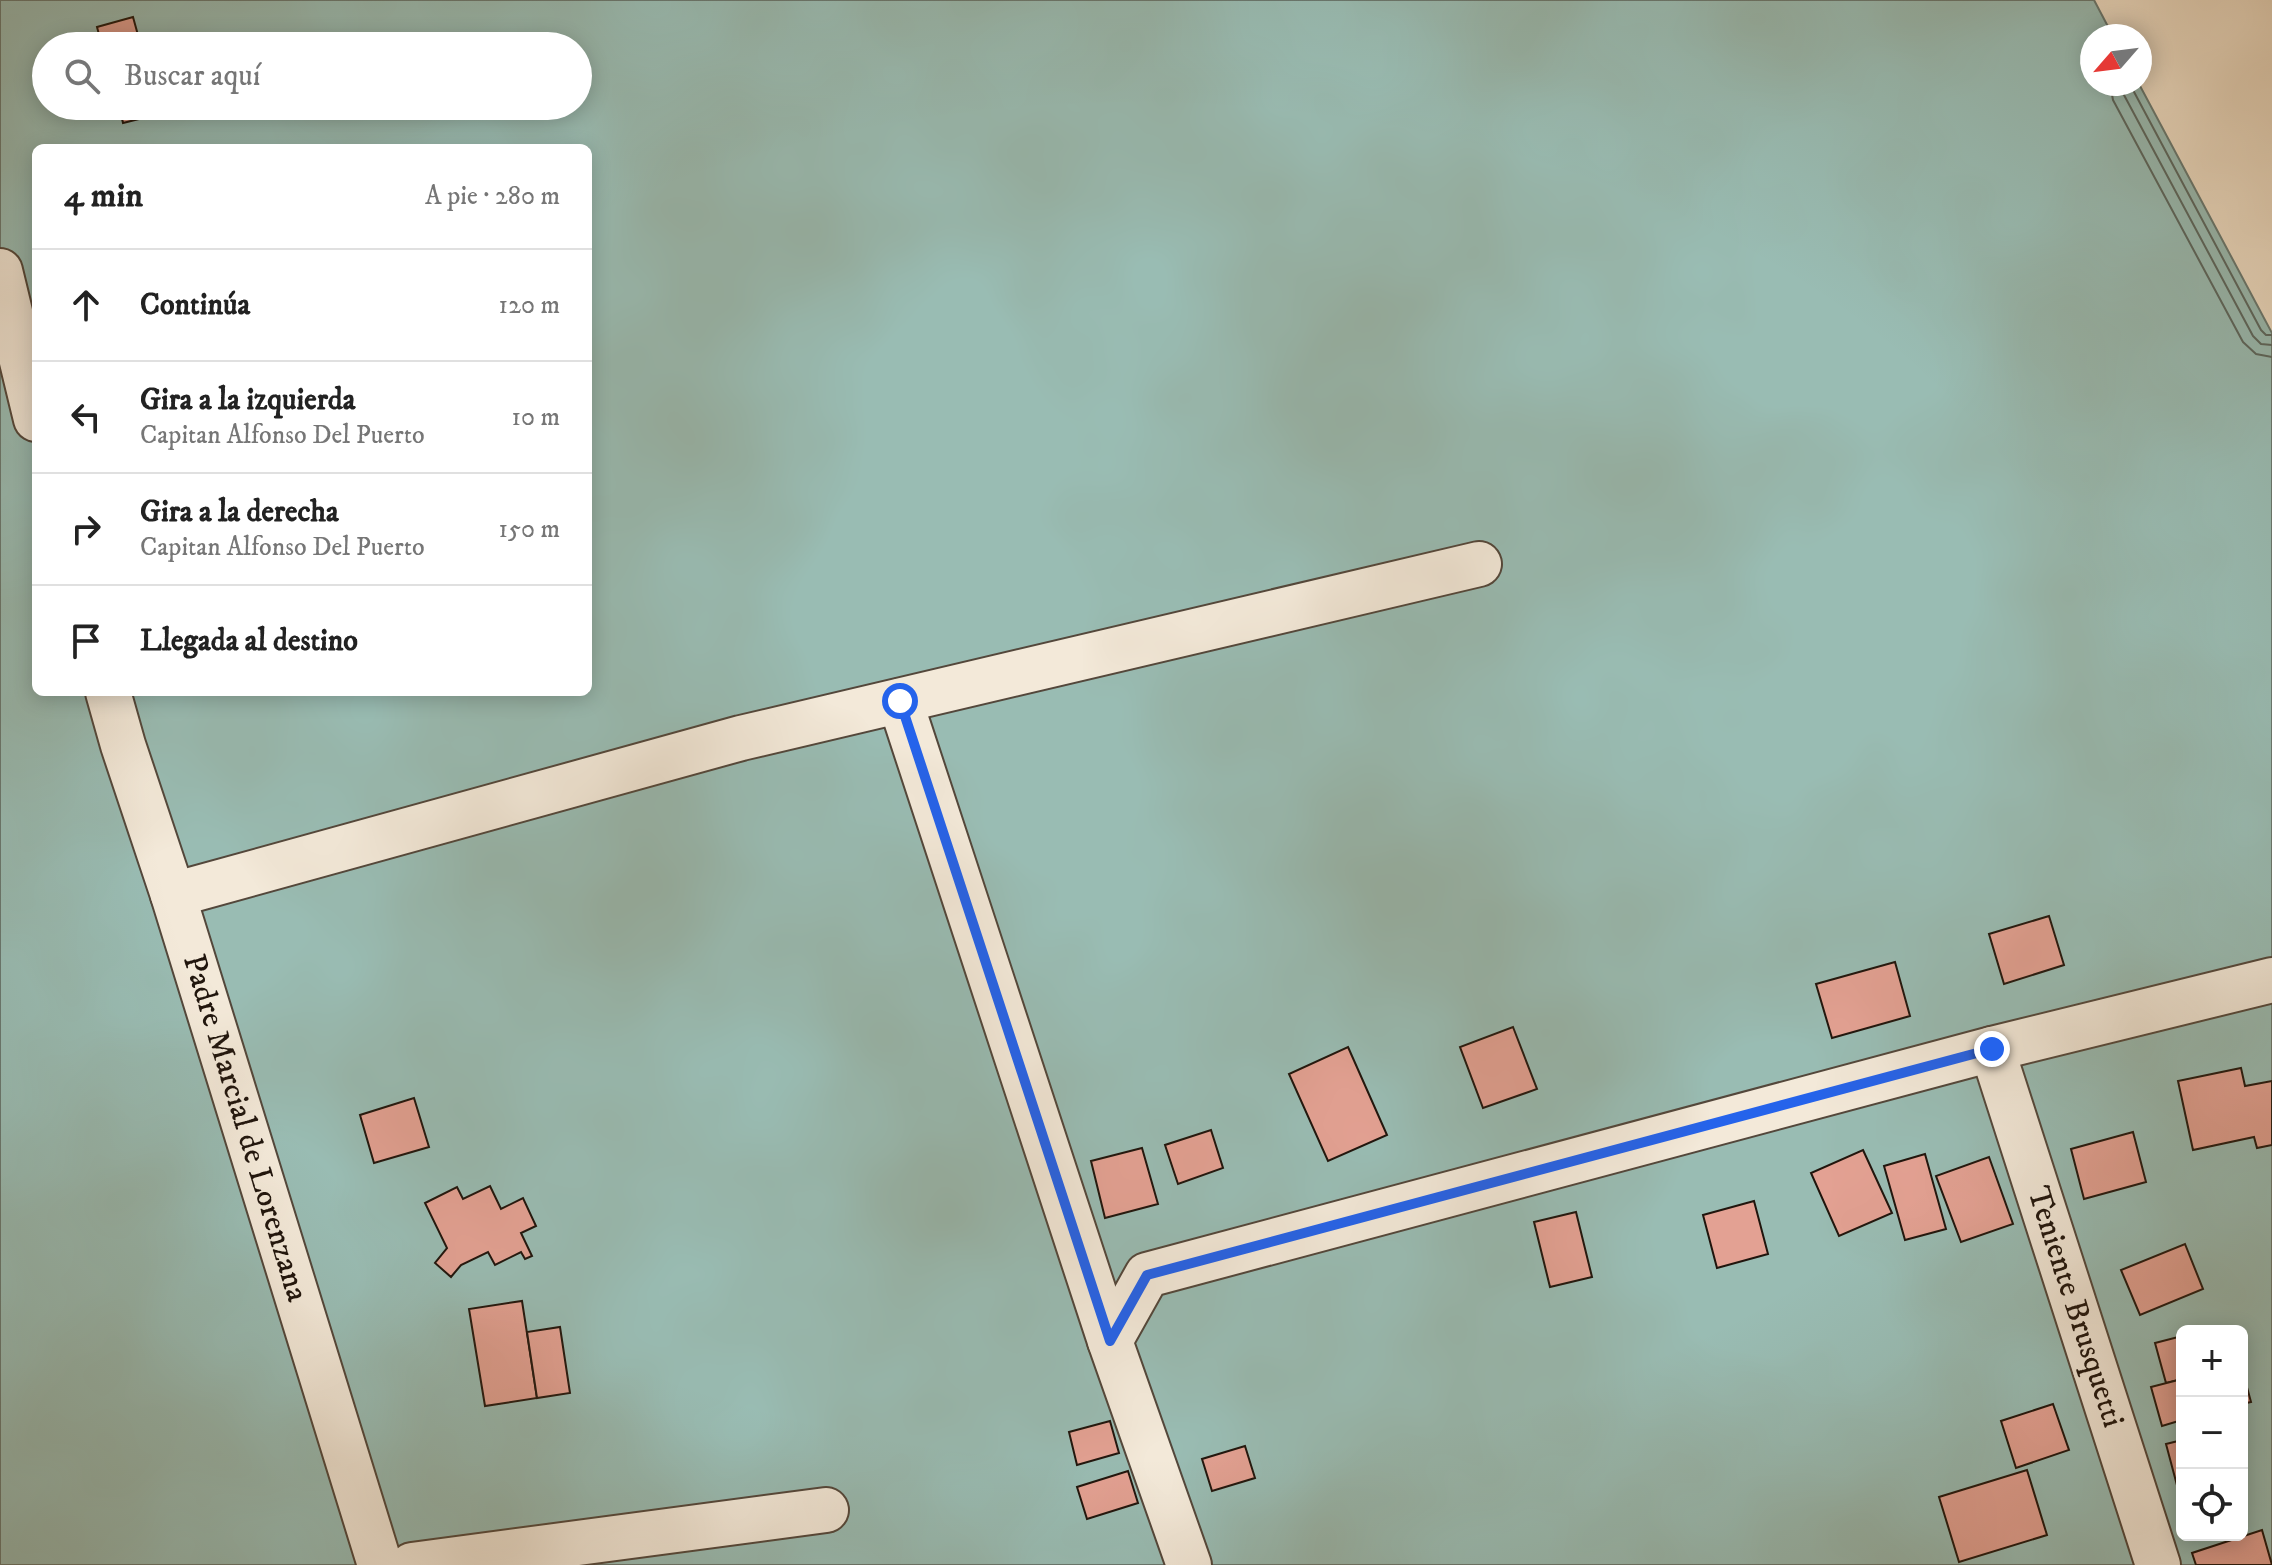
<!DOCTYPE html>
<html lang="es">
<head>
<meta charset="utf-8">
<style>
	:root { --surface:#fff; --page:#f6f6f6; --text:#222; --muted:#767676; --line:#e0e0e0 }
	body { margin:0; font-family:"IM FELL DW Pica",serif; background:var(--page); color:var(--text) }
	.controls { position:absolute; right:24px; bottom:24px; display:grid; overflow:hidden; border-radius:12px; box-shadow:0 4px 20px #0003 }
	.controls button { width:72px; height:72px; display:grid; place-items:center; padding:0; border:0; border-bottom:2px solid var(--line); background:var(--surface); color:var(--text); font:40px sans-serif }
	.compass { position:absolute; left:2080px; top:24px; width:72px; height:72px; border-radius:50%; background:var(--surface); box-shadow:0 4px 20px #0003; rotate:242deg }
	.stop { position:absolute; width:24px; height:24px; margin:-18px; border:6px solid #2563eb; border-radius:50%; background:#fff }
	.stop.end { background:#2563eb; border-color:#fff; box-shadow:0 2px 8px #0008 }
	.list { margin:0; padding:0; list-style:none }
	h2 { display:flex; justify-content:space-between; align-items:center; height:104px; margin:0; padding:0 32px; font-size:34px }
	h2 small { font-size:26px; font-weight:400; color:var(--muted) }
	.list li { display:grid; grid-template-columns:52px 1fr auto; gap:24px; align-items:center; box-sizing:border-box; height:112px; padding:0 32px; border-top:2px solid var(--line) }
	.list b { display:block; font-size:30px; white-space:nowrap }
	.list p { margin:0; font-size:26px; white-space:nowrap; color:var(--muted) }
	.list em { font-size:26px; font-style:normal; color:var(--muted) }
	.icon { flex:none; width:44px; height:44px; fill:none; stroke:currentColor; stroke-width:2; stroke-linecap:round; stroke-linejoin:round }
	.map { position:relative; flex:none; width:2272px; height:1565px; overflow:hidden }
	.search { position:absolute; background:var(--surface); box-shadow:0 4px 20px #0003; left:32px; top:32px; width:560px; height:88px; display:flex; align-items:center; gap:20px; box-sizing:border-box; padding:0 28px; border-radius:44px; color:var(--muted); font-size:30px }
	.panel { position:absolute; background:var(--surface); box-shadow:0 4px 20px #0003; left:32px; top:144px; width:560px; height:552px; border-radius:12px }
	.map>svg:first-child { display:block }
	.water { fill:#99bcb3; stroke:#697971; stroke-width:2; fill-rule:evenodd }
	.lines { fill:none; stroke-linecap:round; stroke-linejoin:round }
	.shore { stroke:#5c6860; stroke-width:2 }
	.building { fill:#e3a193; stroke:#20150d; stroke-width:2 }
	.minor-casing { stroke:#53473b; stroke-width:48 }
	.minor { stroke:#f3e9d9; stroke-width:44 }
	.route { stroke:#2563eb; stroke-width:10 }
	.labels { text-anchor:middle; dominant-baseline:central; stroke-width:7; stroke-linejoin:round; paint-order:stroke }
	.street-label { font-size:32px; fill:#20150d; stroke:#f3e9d9 }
</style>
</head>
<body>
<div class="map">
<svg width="2272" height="1565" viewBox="0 0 2272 1565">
	<rect width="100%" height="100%" fill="#edddc4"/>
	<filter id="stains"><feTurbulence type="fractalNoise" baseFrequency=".0025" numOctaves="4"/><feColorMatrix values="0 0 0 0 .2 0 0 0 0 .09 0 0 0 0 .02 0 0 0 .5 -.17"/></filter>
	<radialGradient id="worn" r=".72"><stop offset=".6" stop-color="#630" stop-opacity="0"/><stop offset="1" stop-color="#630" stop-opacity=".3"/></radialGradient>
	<path class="water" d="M0,0H2094L2113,36H2092V84H2139L2272,333V1565H0ZM46,46H578V106H46ZM36,148H588V692H36ZM2182,1331H2242V1535H2182Z"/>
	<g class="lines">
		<g class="shore">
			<path d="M2110,84L2113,100L2243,342L2256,354L2272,357"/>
			<path d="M2122,84L2124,95L2253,336L2261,344L2272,345"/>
			<path d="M2132,84L2133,90L2261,330L2266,335H2272"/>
		</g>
	</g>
	<g class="building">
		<path d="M133,17L141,46H102L97,27Z"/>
		<path d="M119,106H157L159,114L123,123Z"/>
		<path d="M2049,916L2064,965L2004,984L1989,934Z"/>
		<path d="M1895,962L1910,1016L1832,1038L1816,984Z"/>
		<path d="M1513,1027L1537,1089L1483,1108L1460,1047Z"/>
		<path d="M1348,1047L1387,1135L1328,1161L1289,1074Z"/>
		<path d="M2241,1068L2245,1086L2272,1081V1145L2257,1148L2254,1137L2193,1150L2178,1081Z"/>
		<path d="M414,1098L429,1147L374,1163L360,1115Z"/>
		<path d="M1211,1130L1223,1168L1178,1184L1165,1145Z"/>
		<path d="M2133,1132L2146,1182L2084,1199L2071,1149Z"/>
		<path d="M1142,1148L1158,1204L1105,1218L1091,1161Z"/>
		<path d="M1863,1150L1892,1213L1839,1236L1811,1173Z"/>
		<path d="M1925,1154L1946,1229L1905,1240L1884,1166Z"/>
		<path d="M1989,1157L2013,1224L1961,1242L1936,1176Z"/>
		<path d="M490,1186L501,1209L523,1198L536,1226L521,1233L532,1256L525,1259L521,1252L495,1265L488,1252L461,1265L451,1277L435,1263L447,1248L425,1203L457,1187L463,1199Z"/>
		<path d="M1754,1201L1768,1254L1717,1268L1703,1215Z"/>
		<path d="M1576,1212L1592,1277L1550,1287L1534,1222Z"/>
		<path d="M2185,1244L2203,1289L2140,1315L2121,1270Z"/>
		<path d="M522,1301L537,1398L485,1406L469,1309Z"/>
		<path d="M560,1327L570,1393L537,1398L527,1332Z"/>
		<path d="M2182,1336V1379L2166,1383L2155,1343Z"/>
		<path d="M2242,1369L2251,1402L2242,1404Z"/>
		<path d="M2182,1379V1420L2162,1426L2151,1387Z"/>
		<path d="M2053,1404L2069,1450L2016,1468L2001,1421Z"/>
		<path d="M1110,1421L1119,1453L1077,1465L1069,1432Z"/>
		<path d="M2182,1440V1488L2178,1489L2166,1444Z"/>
		<path d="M1245,1446L1255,1478L1212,1491L1202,1459Z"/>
		<path d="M2027,1470L2047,1535L1959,1562L1939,1497Z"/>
		<path d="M1128,1471L1138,1503L1087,1519L1077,1487Z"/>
		<path d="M2262,1530L2272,1565H2196L2192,1553Z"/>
	</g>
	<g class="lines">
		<g class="minor-casing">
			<g id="minor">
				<path d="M0,271L36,419"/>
				<path d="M108,692L123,745L173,895L380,1565"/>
				<path d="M900,701L1110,1341"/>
				<path d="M173,895L741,738L1479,564"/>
				<path d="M1992,1049L2158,1565"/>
				<path d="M412,1565L826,1510"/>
				<path d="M1189,1565L1110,1341L1147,1275L1992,1049L2272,980"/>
			</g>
		</g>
		<use href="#minor" class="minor"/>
	</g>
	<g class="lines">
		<path class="route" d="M900,701L1110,1341L1147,1275L1992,1049"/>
	</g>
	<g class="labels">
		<g class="street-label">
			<text transform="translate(245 1128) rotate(73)">Padre Marcial de Lorenzana</text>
			<text transform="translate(2075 1307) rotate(72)">Teniente Brusquetti</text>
		</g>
	</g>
	<rect width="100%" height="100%" filter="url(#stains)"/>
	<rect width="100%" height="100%" fill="url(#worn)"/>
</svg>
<div class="controls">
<button>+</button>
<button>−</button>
<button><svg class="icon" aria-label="locate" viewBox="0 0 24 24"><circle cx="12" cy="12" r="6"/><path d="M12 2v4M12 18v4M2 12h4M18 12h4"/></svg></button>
</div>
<svg class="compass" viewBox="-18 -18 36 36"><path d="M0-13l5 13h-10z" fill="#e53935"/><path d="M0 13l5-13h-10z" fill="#767676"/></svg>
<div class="stop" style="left:900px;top:701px"></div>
<div class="stop end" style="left:1992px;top:1049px"></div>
<div class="search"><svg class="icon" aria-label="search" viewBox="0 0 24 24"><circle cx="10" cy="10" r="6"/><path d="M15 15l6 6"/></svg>Buscar aquí</div>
<section class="panel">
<h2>4 min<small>A pie · 280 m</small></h2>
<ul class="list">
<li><svg class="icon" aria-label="ahead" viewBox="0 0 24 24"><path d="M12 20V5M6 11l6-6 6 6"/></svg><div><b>Continúa</b></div><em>120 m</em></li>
<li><svg class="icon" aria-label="left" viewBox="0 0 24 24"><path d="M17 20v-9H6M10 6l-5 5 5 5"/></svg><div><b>Gira a la izquierda</b><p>Capitan Alfonso Del Puerto</p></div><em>10 m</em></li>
<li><svg class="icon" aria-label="right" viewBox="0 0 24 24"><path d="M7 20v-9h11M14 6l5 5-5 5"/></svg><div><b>Gira a la derecha</b><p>Capitan Alfonso Del Puerto</p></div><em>150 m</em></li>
<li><svg class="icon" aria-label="arrive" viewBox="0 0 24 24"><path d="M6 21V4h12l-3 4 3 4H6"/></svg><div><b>Llegada al destino</b></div></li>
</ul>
</section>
</div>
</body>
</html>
